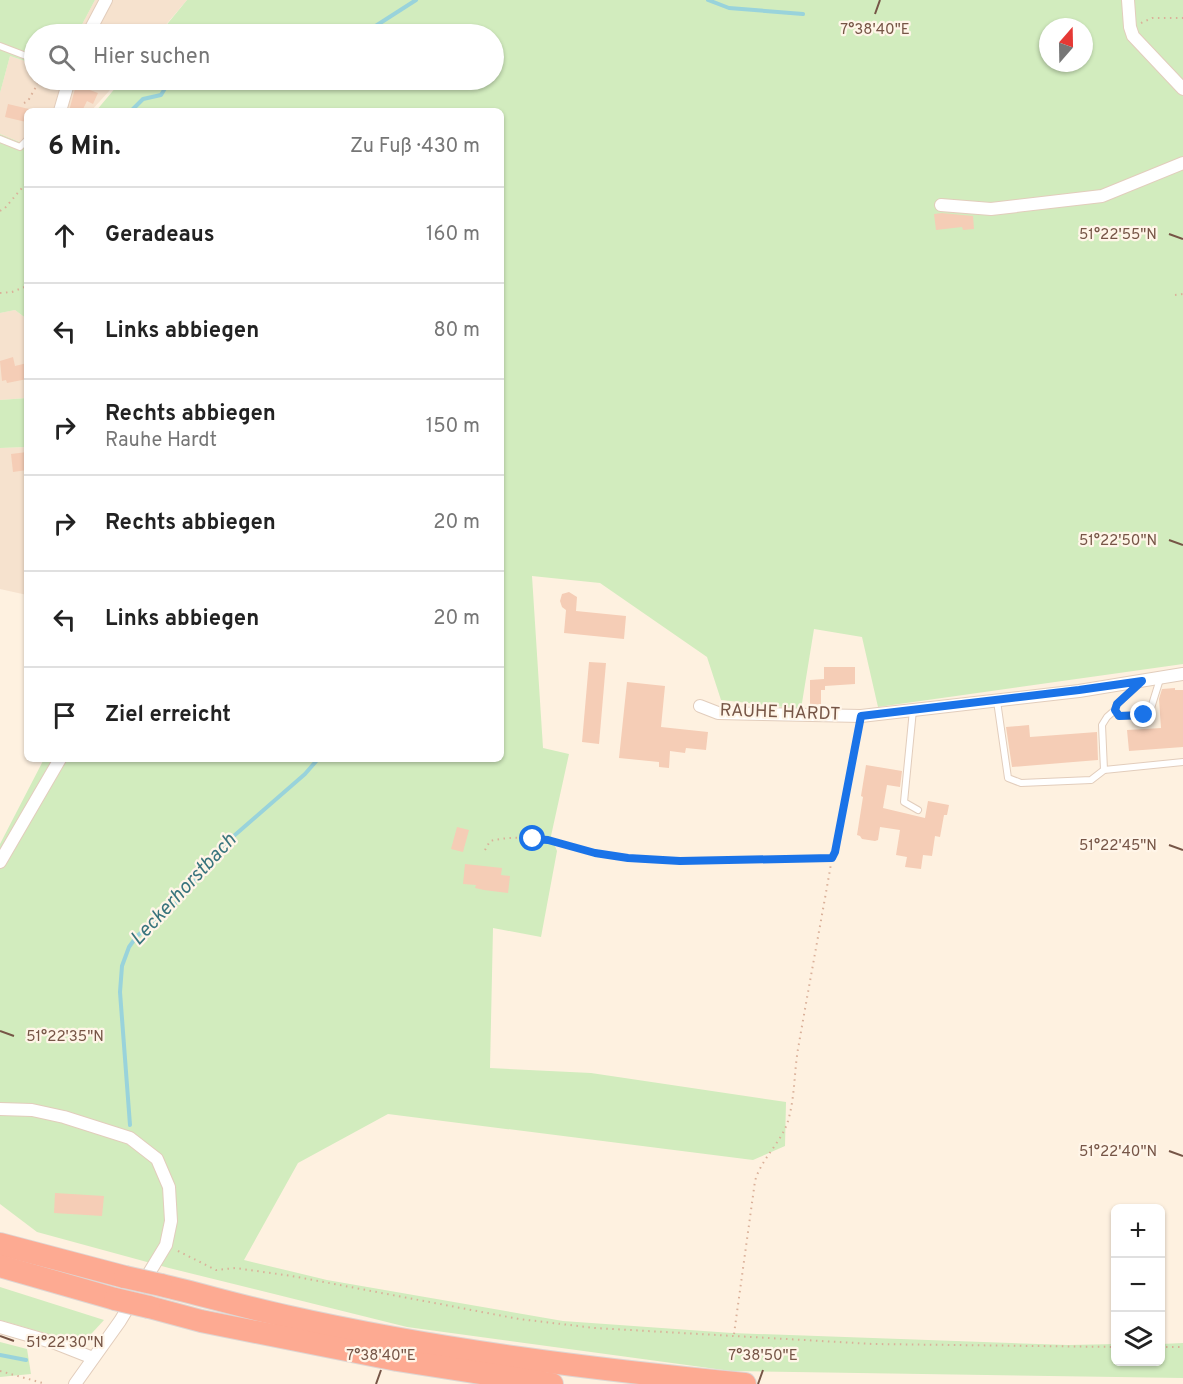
<!DOCTYPE html>
<html lang="de">
<head>
<meta charset="utf-8">
<style>
	:root { --surface:#fff; --page:#f2f2f2; --text:#222; --muted:#767676; --line:#e0e0e0 }
	body { margin:0; font-family:Overpass,sans-serif; background:var(--page); color:var(--text) }
	.controls { position:absolute; right:18px; bottom:18px; display:grid; overflow:hidden; border-radius:9px; box-shadow:0 2px 4px #0004 }
	.controls button { width:54px; height:54px; display:grid; place-items:center; padding:0; border:0; border-bottom:2px solid var(--line); background:var(--surface); color:var(--text); font:30px sans-serif }
	.compass { position:absolute; left:1039px; top:18px; width:54px; height:54px; border-radius:50%; background:var(--surface); box-shadow:0 2px 4px #0004; rotate:20deg }
	.stop { position:absolute; width:18px; height:18px; margin:-14px; border:4px solid #1a73e8; border-radius:50%; background:#fff }
	.stop.end { background:#1a73e8; border-color:#fff; box-shadow:0 2px 6px #0008 }
	.list { margin:0; padding:0; list-style:none }
	h2 { display:flex; justify-content:space-between; align-items:center; height:78px; margin:0; padding:0 24px; font-size:26px }
	h2 small { font-size:20px; font-weight:400; color:var(--muted) }
	.list li { display:grid; grid-template-columns:39px 1fr auto; gap:18px; align-items:center; box-sizing:border-box; height:96px; padding:0 24px; border-top:2px solid var(--line) }
	.list b { display:block; font-size:22px; white-space:nowrap }
	.list p { margin:0; font-size:20px; white-space:nowrap; color:var(--muted) }
	.list em { font-size:20px; font-style:normal; color:var(--muted) }
	.icon { flex:none; width:33px; height:33px; fill:none; stroke:currentColor; stroke-width:2; stroke-linecap:round; stroke-linejoin:round }
	.map { position:relative; flex:none; width:1183px; height:1384px; overflow:hidden }
	.search { position:absolute; background:var(--surface); box-shadow:0 2px 4px #0004; left:24px; top:24px; width:480px; height:66px; display:flex; align-items:center; gap:15px; box-sizing:border-box; padding:0 21px; border-radius:33px; color:var(--muted); font-size:22px }
	.panel { position:absolute; background:var(--surface); box-shadow:0 2px 4px #0004; left:24px; top:108px; width:480px; height:654px; border-radius:9px }
	.map>svg:first-child { display:block }
	.residential { fill:#f6e2ce }
	.green { fill:#d2ecbe; fill-rule:evenodd }
	.lines { fill:none; stroke-linecap:round; stroke-linejoin:round }
	.stream { stroke:#99d3db; stroke-width:4 }
	.building { fill:#f5cdb6 }
	.lane-casing { stroke:#e2cdbc; stroke-width:8 }
	.street-casing { stroke:#e2cdbc; stroke-width:14 }
	.highway-casing { stroke:#ded6d3; stroke-width:24 }
	.path { stroke:#dab099; stroke-width:2; stroke-dasharray:1.5 4.5; stroke-linecap:butt }
	.lane { stroke:#fff; stroke-width:6 }
	.street { stroke:#fff; stroke-width:12 }
	.highway { stroke:#fdaa92; stroke-width:22 }
	.highway-bridge-casing { stroke:#ded6d3; stroke-width:24; stroke-linecap:butt }
	.highway-bridge { stroke:#fdaa92; stroke-width:22 }
	.route { stroke:#1a73e8; stroke-width:8 }
	.ticks { fill:none; stroke:#765546; stroke-width:2 }
	.labels { text-anchor:middle; dominant-baseline:central; stroke-width:4.5; stroke-linejoin:round; paint-order:stroke }
	.street-label { font-size:18px; fill:#765546; stroke:#fff5e8 }
	.water-label { font-size:20px; font-style:italic; fill:#39747d; stroke:#fff5e8 }
	.ticks-label { font-size:15px; text-anchor:middle; fill:#765546; stroke:#fff5e8; stroke-width:4.5; stroke-linejoin:round; paint-order:stroke }
</style>
</head>
<body>
<div class="map">
<svg width="1183" height="1384" viewBox="0 0 1183 1384">
	<rect width="100%" height="100%" fill="#fef1e0"/>
	<g class="residential">
		<path d="M95,0H187L158,34H77Z"/>
		<path d="M10,56L34,64V80H119L91,111H27V145L0,134V93Z"/>
		<path d="M15,310L27,319V398L0,400V313Z"/>
		<path d="M27,447V595L0,589V448Z"/>
	</g>
	<g class="green">
		<path d="M0,0H95L77,34H34V64L10,56L0,93Z"/>
		<path d="M187,0H1183V664L878,707L862,637L814,629L801,709L721,700L707,657L600,583L532,576L543,748L569,754L551,836L557,851L541,937L493,928L490,1068L591,1073L786,1102L785,1146L753,1160L388,1114L298,1163L244,1260L327,1280L563,1321L732,1333L1068,1345L1115,1344L1116,1362H1160L1161,1344L1183,1343V1378L731,1371L407,1327L169,1268L37,1232L0,1204V844L44,759H501V111H96L122,80H494V34H159ZM1048,27H1084V63H1048Z"/>
		<path d="M0,134L27,145V319L15,310L0,313Z"/>
		<path d="M27,398V447L0,448V400Z"/>
		<path d="M0,1287L104,1320L82,1344L0,1320Z"/>
		<path d="M0,1342L27,1349L31,1374L0,1377Z"/>
	</g>
	<g class="lines">
		<g class="stream">
			<path d="M708,0L729,8L803,14"/>
			<path d="M363,34L416,0"/>
			<path d="M131,111L143,99L161,95L170,80"/>
			<path d="M130,1125L120,992L122,966L129,947L137,936L183,897L220,848L305,774L318,759"/>
			<path d="M0,1355L26,1360"/>
		</g>
	</g>
	<g class="building">
		<path d="M76,85L98,93L93,104L87,101L82,111H69Z"/>
		<path d="M8,104L29,109L26,122L5,117Z"/>
		<path d="M942,213L973,216L974,229L963,230L962,227L936,230L934,214Z"/>
		<path d="M13,357L15,366L27,363V379L7,383L6,380L2,381L0,361Z"/>
		<path d="M27,452V470L13,472L11,454Z"/>
		<path d="M569,592L577,597L576,611L626,616L624,639L564,633L566,610L562,607L560,601L562,594Z"/>
		<path d="M589,662L606,663L599,744L582,742Z"/>
		<path d="M824,667H855V684L825,686V690H821V704L810,705V680L824,679Z"/>
		<path d="M627,682L665,686L661,727L708,732L706,750L686,748L685,753L670,751L669,768L659,767V762L619,758Z"/>
		<path d="M1175,688V690H1183V747L1129,751L1127,730L1161,728L1159,699L1162,689Z"/>
		<path d="M1029,725L1030,737L1097,732L1098,760L1012,767L1006,727Z"/>
		<path d="M866,765L902,771L900,787L887,785L883,808L925,818L928,801L949,805L947,815H944L940,837L935,836L932,856L923,855L921,869L905,867L907,857L896,855L900,830L880,827L878,840L875,841L862,839L860,836L857,835L863,797L861,796Z"/>
		<path d="M457,827L469,830L463,852L451,849Z"/>
		<path d="M465,864L502,868L501,875L510,876L508,893L484,890L475,888L476,885L463,884Z"/>
		<path d="M55,1193L104,1196L102,1216L54,1213Z"/>
	</g>
	<g class="lines">
		<g class="lane-casing">
			<g id="lane">
				<path d="M0,46L34,59"/>
				<path d="M0,139L20,147L27,140"/>
				<path d="M1140,683L1117,704L1115,710L1119,716L1144,715L1151,708L1160,679"/>
				<path d="M997,701L1008,778L1021,783L1091,780L1104,770L1183,762"/>
				<path d="M913,710L904,802L918,810"/>
				<path d="M1104,770L1102,725L1107,717L1115,710"/>
			</g>
		</g>
		<g class="street-casing">
			<g id="street">
				<path d="M1128,0L1130,27L1133,36L1183,89"/>
				<path d="M88,34L106,0"/>
				<path d="M60,111L69,80"/>
				<path d="M941,205L991,209L1102,196L1183,163"/>
				<path d="M700,706L718,713L861,716L1079,691L1183,674"/>
				<path d="M0,862L60,759"/>
				<path d="M0,1109L32,1110L64,1117L130,1138L157,1159L169,1187L171,1221L166,1245L120,1321L75,1384"/>
				<path d="M0,1327L55,1343L93,1358"/>
			</g>
		</g>
		<g class="highway-casing">
			<g id="highway">
				<path d="M0,1244L125,1277"/>
				<path d="M0,1266L115,1299"/>
				<path d="M161,1285C203,1295 244,1307 285,1316C436,1350 591,1369 745,1384"/>
				<path d="M149,1307L201,1321L397,1360L552,1384"/>
			</g>
		</g>
		<g class="path">
			<path d="M1141,23L1152,18H1183"/>
			<path d="M24,103L28,101L38,83L45,80"/>
			<path d="M0,211L5,208L27,182"/>
			<path d="M0,293L12,292L27,286"/>
			<path d="M1175,295L1183,294"/>
			<path d="M485,850L490,841C539,829 583,855 630,859C697,863 765,859 832,858"/>
			<path d="M178,1251L216,1270L235,1268L292,1276L519,1319L595,1328L873,1344L1116,1347"/>
			<path d="M734,1334L755,1181C761,1159 781,1143 788,1121C795,1097 794,1073 798,1049C809,985 821,922 832,858L835,852L859,727"/>
			<path d="M1160,1347H1183"/>
			<path d="M0,1371L46,1384"/>
		</g>
		<use href="#lane" class="lane"/>
		<use href="#street" class="street"/>
		<use href="#highway" class="highway"/>
		<g class="highway-bridge-casing">
			<g id="highway-bridge">
				<path d="M125,1277L161,1285"/>
				<path d="M115,1299L149,1307"/>
			</g>
		</g>
		<use href="#highway-bridge" class="highway-bridge"/>
	</g>
	<g class="lines">
		<path class="route" d="M533,839L548,840L595,853L628,858L680,861L832,858L835,852L861,716L1079,690L1142,681L1117,704L1115,710L1119,716L1144,715"/>
	</g>
	<path class="ticks" d="M875,14L880,0M1169,234L1183,239M1169,540L1183,545M1169,845L1183,850M0,1031L14,1036M1169,1151L1183,1156M0,1336L14,1341M376,1384L381,1370M758,1384L763,1370"/>
	<g class="labels">
		<g class="street-label">
			<text transform="translate(780 713) rotate(2)">RAUHE HARDT</text>
		</g>
		<g class="water-label">
			<text transform="translate(184 890) rotate(-47)">Leckerhorstbach</text>
		</g>
	</g>
	<g class="ticks-label">
		<text x="875" y="34">7°38'40"E</text>
		<text x="1118" y="239">51°22'55"N</text>
		<text x="1118" y="545">51°22'50"N</text>
		<text x="1118" y="850">51°22'45"N</text>
		<text x="65" y="1041">51°22'35"N</text>
		<text x="1118" y="1156">51°22'40"N</text>
		<text x="65" y="1347">51°22'30"N</text>
		<text x="381" y="1360">7°38'40"E</text>
		<text x="763" y="1360">7°38'50"E</text>
	</g>
</svg>
<div class="controls">
<button>+</button>
<button>−</button>
<button><svg class="icon" aria-label="layers" viewBox="0 0 24 24"><path d="M12 4l9 5-9 5-9-5zM3 14l9 5 9-5"/></svg></button>
</div>
<svg class="compass" viewBox="-18 -18 36 36"><path d="M0-13l5 13h-10z" fill="#e53935"/><path d="M0 13l5-13h-10z" fill="#767676"/></svg>
<div class="stop" style="left:533px;top:839px"></div>
<div class="stop end" style="left:1144px;top:715px"></div>
<div class="search"><svg class="icon" aria-label="search" viewBox="0 0 24 24"><circle cx="10" cy="10" r="6"/><path d="M15 15l6 6"/></svg>Hier suchen</div>
<section class="panel">
<h2>6 Min.<small>Zu Fuß · 430 m</small></h2>
<ul class="list">
<li><svg class="icon" aria-label="ahead" viewBox="0 0 24 24"><path d="M12 20V5M6 11l6-6 6 6"/></svg><div><b>Geradeaus</b></div><em>160 m</em></li>
<li><svg class="icon" aria-label="left" viewBox="0 0 24 24"><path d="M17 20v-9H6M10 6l-5 5 5 5"/></svg><div><b>Links abbiegen</b></div><em>80 m</em></li>
<li><svg class="icon" aria-label="right" viewBox="0 0 24 24"><path d="M7 20v-9h11M14 6l5 5-5 5"/></svg><div><b>Rechts abbiegen</b><p>Rauhe Hardt</p></div><em>150 m</em></li>
<li><svg class="icon" aria-label="right" viewBox="0 0 24 24"><path d="M7 20v-9h11M14 6l5 5-5 5"/></svg><div><b>Rechts abbiegen</b></div><em>20 m</em></li>
<li><svg class="icon" aria-label="left" viewBox="0 0 24 24"><path d="M17 20v-9H6M10 6l-5 5 5 5"/></svg><div><b>Links abbiegen</b></div><em>20 m</em></li>
<li><svg class="icon" aria-label="arrive" viewBox="0 0 24 24"><path d="M6 21V4h12l-3 4 3 4H6"/></svg><div><b>Ziel erreicht</b></div></li>
</ul>
</section>
</div>
</body>
</html>
